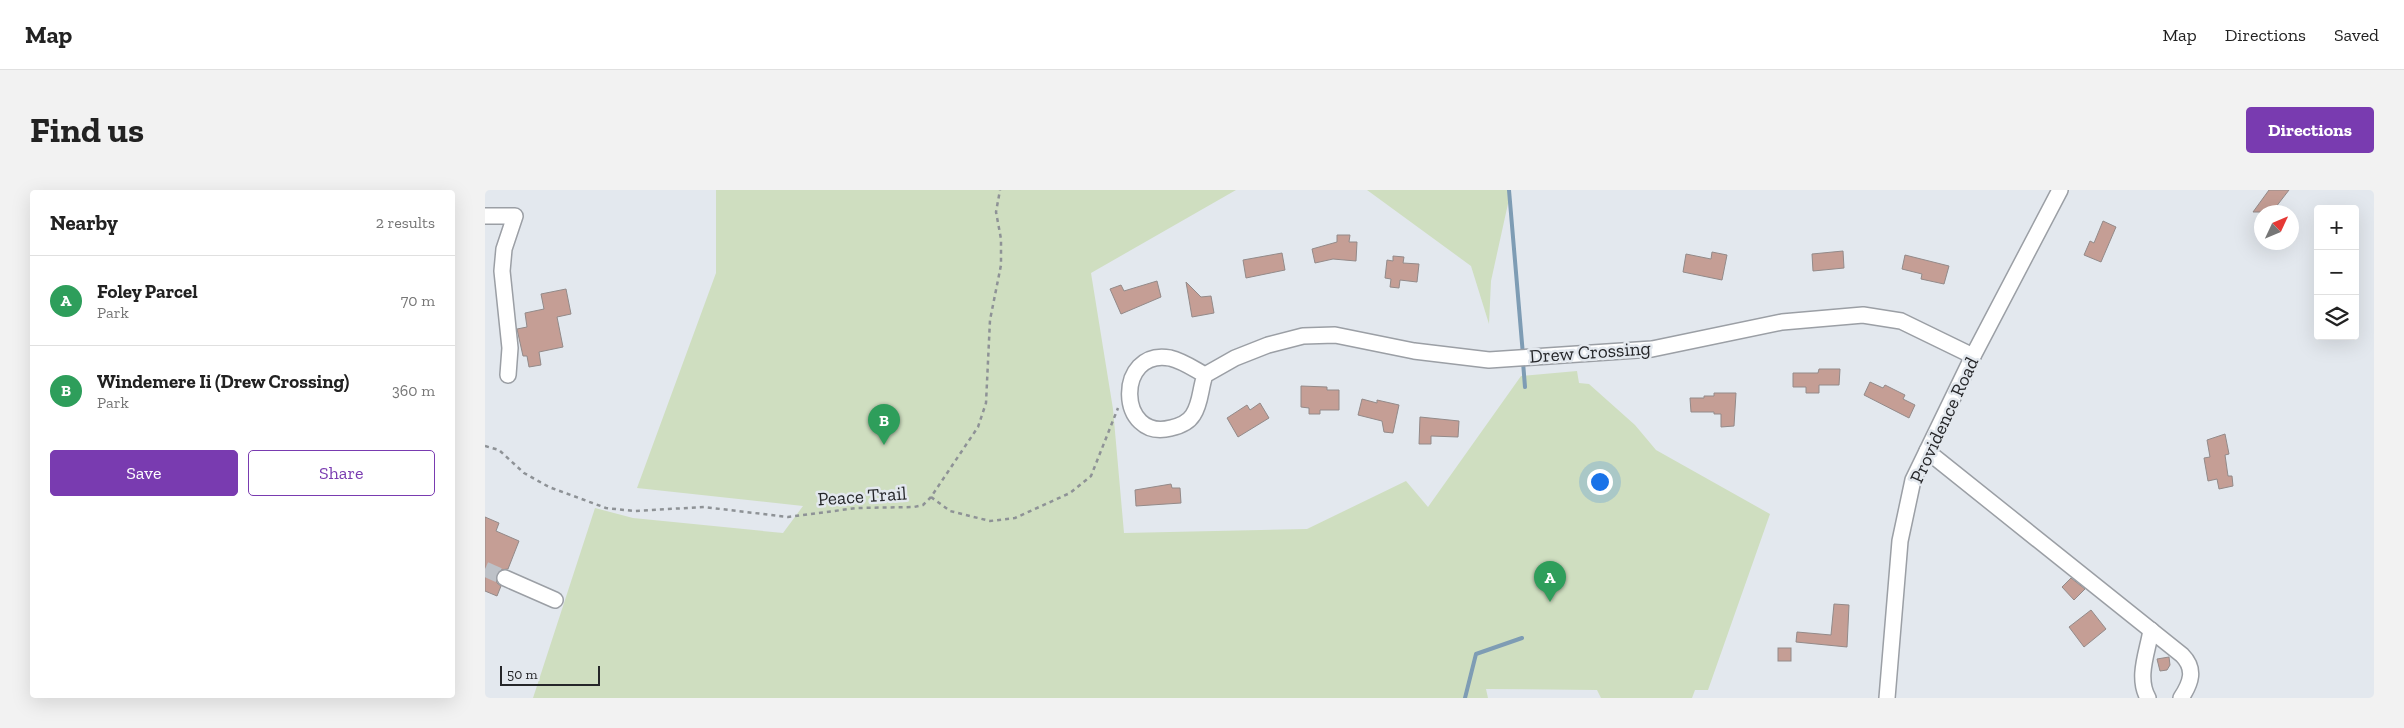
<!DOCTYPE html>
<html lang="en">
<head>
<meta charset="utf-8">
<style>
	:root { --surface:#fff; --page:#f2f2f2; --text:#222; --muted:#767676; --line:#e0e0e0; --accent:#793bb0 }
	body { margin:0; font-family:"Zilla Slab",serif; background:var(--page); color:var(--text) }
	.controls { position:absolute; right:15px; top:15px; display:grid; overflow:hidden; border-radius:5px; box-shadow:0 5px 20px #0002 }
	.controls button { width:45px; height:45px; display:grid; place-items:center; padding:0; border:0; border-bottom:1px solid var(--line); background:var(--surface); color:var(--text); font:25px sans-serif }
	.compass { position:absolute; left:1769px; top:15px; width:45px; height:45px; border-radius:50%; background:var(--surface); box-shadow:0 5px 20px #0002; rotate:46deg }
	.scale { position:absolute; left:15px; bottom:12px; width:100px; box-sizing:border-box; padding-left:5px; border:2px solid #252629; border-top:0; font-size:14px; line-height:18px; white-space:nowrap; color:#252629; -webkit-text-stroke:4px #e3e8ee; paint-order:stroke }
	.you { position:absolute; left:1114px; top:291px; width:18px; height:18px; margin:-12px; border:4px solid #fff; border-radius:50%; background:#1a73e8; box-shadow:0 0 0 8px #1a73e833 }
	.badge { display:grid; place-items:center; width:32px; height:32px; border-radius:50%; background:var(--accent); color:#fff; font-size:16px; font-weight:700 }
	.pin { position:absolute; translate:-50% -41px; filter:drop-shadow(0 1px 2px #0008) }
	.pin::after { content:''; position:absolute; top:26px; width:18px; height:15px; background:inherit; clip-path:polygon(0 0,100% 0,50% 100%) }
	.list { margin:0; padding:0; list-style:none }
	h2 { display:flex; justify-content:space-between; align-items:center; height:65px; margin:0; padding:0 20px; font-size:21px }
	h2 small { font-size:16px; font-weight:400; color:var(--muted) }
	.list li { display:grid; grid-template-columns:32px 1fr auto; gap:15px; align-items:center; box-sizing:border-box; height:90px; padding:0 20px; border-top:1px solid var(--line) }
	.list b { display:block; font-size:19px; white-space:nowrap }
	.list p { margin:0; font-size:16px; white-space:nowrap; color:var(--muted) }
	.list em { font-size:16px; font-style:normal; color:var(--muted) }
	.actions { display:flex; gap:10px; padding:15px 20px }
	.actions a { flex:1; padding:11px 0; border:1px solid var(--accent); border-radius:5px; text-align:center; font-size:18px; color:var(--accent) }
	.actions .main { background:var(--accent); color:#fff }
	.icon { flex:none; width:28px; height:28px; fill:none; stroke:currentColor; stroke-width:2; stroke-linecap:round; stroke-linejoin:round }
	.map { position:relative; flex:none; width:1889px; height:508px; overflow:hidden; border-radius:5px }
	header { display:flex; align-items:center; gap:30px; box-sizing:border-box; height:70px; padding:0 25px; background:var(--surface); border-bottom:1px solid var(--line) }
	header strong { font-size:24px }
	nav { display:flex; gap:28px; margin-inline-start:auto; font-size:18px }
	.intro { display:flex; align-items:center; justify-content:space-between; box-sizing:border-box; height:120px; padding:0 30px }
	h1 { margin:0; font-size:35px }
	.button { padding:12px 22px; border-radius:5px; background:var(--accent); color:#fff; font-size:18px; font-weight:700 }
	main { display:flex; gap:30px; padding:0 30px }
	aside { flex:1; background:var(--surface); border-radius:5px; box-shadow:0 5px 20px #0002 }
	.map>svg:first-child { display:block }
	.green { fill:#cfdec0 }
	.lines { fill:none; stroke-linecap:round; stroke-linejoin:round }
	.stream { stroke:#7e9cb4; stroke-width:4 }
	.building { fill:#c59e95; stroke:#938a89 }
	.minor-tunnel { stroke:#bdc1c7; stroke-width:15; stroke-dasharray:15 8; stroke-linecap:butt }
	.minor-casing { stroke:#9b9fa5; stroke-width:18 }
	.path { stroke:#8e9296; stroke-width:2.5; stroke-dasharray:4 4; stroke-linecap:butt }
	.minor { stroke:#fff; stroke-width:15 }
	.labels { text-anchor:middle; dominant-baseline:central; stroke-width:5; stroke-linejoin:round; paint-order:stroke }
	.street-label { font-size:19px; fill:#252629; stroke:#e3e8ee }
</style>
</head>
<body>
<header>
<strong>Map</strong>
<nav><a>Map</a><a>Directions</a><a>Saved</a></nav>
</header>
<div class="intro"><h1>Find us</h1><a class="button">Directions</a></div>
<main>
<aside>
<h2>Nearby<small>2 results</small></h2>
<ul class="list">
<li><span class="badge" style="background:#2e9e5b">A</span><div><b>Foley Parcel</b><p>Park</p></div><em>70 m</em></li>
<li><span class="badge" style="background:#2e9e5b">B</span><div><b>Windemere Ii (Drew Crossing)</b><p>Park</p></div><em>360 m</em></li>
</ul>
<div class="actions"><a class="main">Save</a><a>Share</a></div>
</aside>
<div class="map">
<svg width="1889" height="508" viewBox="0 0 1889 508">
	<rect width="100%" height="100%" fill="#e3e8ee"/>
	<g class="green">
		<path d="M231,0H751L606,83L628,219L639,343L822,339L921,291L943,317L1036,186L1092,181L1094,193L1104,194L1150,235L1171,260L1285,324L1223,500H1210L1207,508H1116L1112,500L1001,499L1003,508H48L110,318L148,328L298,343L318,316L152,298L231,83Z"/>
		<path d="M882,0H1026L1006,91L1004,134L986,76Z"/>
	</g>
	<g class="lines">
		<g class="stream">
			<path d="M1024,0L1038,165"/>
			<path d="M1038,172L1040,197"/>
			<path d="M980,508L991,464L1037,448"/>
		</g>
	</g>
	<g class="building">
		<path d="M1784,0H1804L1787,22H1768Z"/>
		<path d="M1618,31L1631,37L1616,72L1599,65L1605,51L1609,53Z"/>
		<path d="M852,45H865L864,52H872L871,71L848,69L830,73L827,59L852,52Z"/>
		<path d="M1358,61L1359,78L1328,81L1327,64Z"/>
		<path d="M1227,62L1242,65L1237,90L1198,82L1201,64L1226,69Z"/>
		<path d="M797,63L800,80L761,88L758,70Z"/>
		<path d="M1420,65L1464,76L1459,94L1436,89L1437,84L1417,79Z"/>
		<path d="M908,66L919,67L918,73L934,74L932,92L915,90L914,98L905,97L906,89L900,88L902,70L908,71Z"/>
		<path d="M672,91L676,107L636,124L625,99L636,95L639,101Z"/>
		<path d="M701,92L716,107L726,106L729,123L707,127Z"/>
		<path d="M81,99L86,124L72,127L78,157L54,162L56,175L44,177L42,166H38L32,139L42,137L40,123L59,119L56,104Z"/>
		<path d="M1334,179H1355L1354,195H1334V203H1321V197H1308V183H1333Z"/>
		<path d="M1385,192L1398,198L1400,195L1420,205L1418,209L1430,215L1424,228L1379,205Z"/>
		<path d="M816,196L842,197V200H854V220H835V224H824V218L816,217Z"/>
		<path d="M1229,203H1251L1249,236L1236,237V224H1229V222H1206L1205,208H1219V206H1229Z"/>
		<path d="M877,209L892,213V210L914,215L908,243L899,242L897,231L873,225Z"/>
		<path d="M775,213L784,228L753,247L742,228L762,215L765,220Z"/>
		<path d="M935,227L974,231L973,247L946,246V254H934Z"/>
		<path d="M1740,244L1744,264L1740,265L1743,286H1747L1748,296L1734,299L1732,289L1723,291L1719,268L1725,267L1722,250Z"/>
		<path d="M686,294L687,298H695L696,313L651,316L650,300Z"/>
		<path d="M0,327L14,333L11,341L34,351L23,379L15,380L11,385L12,393L16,396L12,406L0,401Z"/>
		<path d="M1586,388L1600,399L1589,410L1577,397Z"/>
		<path d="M1349,414L1364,415L1362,457L1311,452L1312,442L1346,445Z"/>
		<path d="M1606,420L1621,439L1599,457L1584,437Z"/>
		<rect x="1293" y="458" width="13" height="13"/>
		<path d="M1684,467L1685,475L1682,480L1675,481L1672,469Z"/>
	</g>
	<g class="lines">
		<path class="minor-tunnel" d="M0,379L20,388"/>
		<g class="minor-casing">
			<g id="minor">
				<path d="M0,26H30L19,59L17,81L25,158L23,185"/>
				<path d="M720,185C715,199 716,213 708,225C703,233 695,236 686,238C632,252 630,158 685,168C698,171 709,179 720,185L750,168L783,155L818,146L850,145L929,161L1004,170L1167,159L1297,132L1378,125L1416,131L1488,166"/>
				<path d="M1442,261L1697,465C1711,479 1706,493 1696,508"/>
				<path d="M20,388L70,410"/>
				<path d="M1402,508L1415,351L1428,290L1488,166L1575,0"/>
				<path d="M1663,508C1651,487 1663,461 1666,440"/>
			</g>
		</g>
		<g class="path">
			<path d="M0,256L14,260L39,283L64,297L121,318L149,321L219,317L303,327L372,318L429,317L438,315L446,307L493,237L501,213L505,130L516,75V49L511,22L515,0"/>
			<path d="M446,307L465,321L505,331L530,328L585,303L606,286L633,218"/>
		</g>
		<use href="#minor" class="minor"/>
	</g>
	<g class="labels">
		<g class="street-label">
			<text transform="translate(1105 162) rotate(-4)">Drew Crossing</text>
			<text transform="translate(1459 230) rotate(-65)">Providence Road</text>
			<text transform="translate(377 306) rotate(-4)">Peace Trail</text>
		</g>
	</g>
</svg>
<div class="controls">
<button>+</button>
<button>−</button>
<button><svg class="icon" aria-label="layers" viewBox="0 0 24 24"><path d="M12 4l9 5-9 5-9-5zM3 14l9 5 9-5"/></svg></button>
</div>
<svg class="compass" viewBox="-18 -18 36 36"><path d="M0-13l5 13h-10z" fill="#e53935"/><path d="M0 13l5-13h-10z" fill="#767676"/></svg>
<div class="scale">50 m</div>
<div class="you"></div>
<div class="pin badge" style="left:1065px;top:412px;background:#2e9e5b">A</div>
<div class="pin badge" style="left:399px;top:255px;background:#2e9e5b">B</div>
</div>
</main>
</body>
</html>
